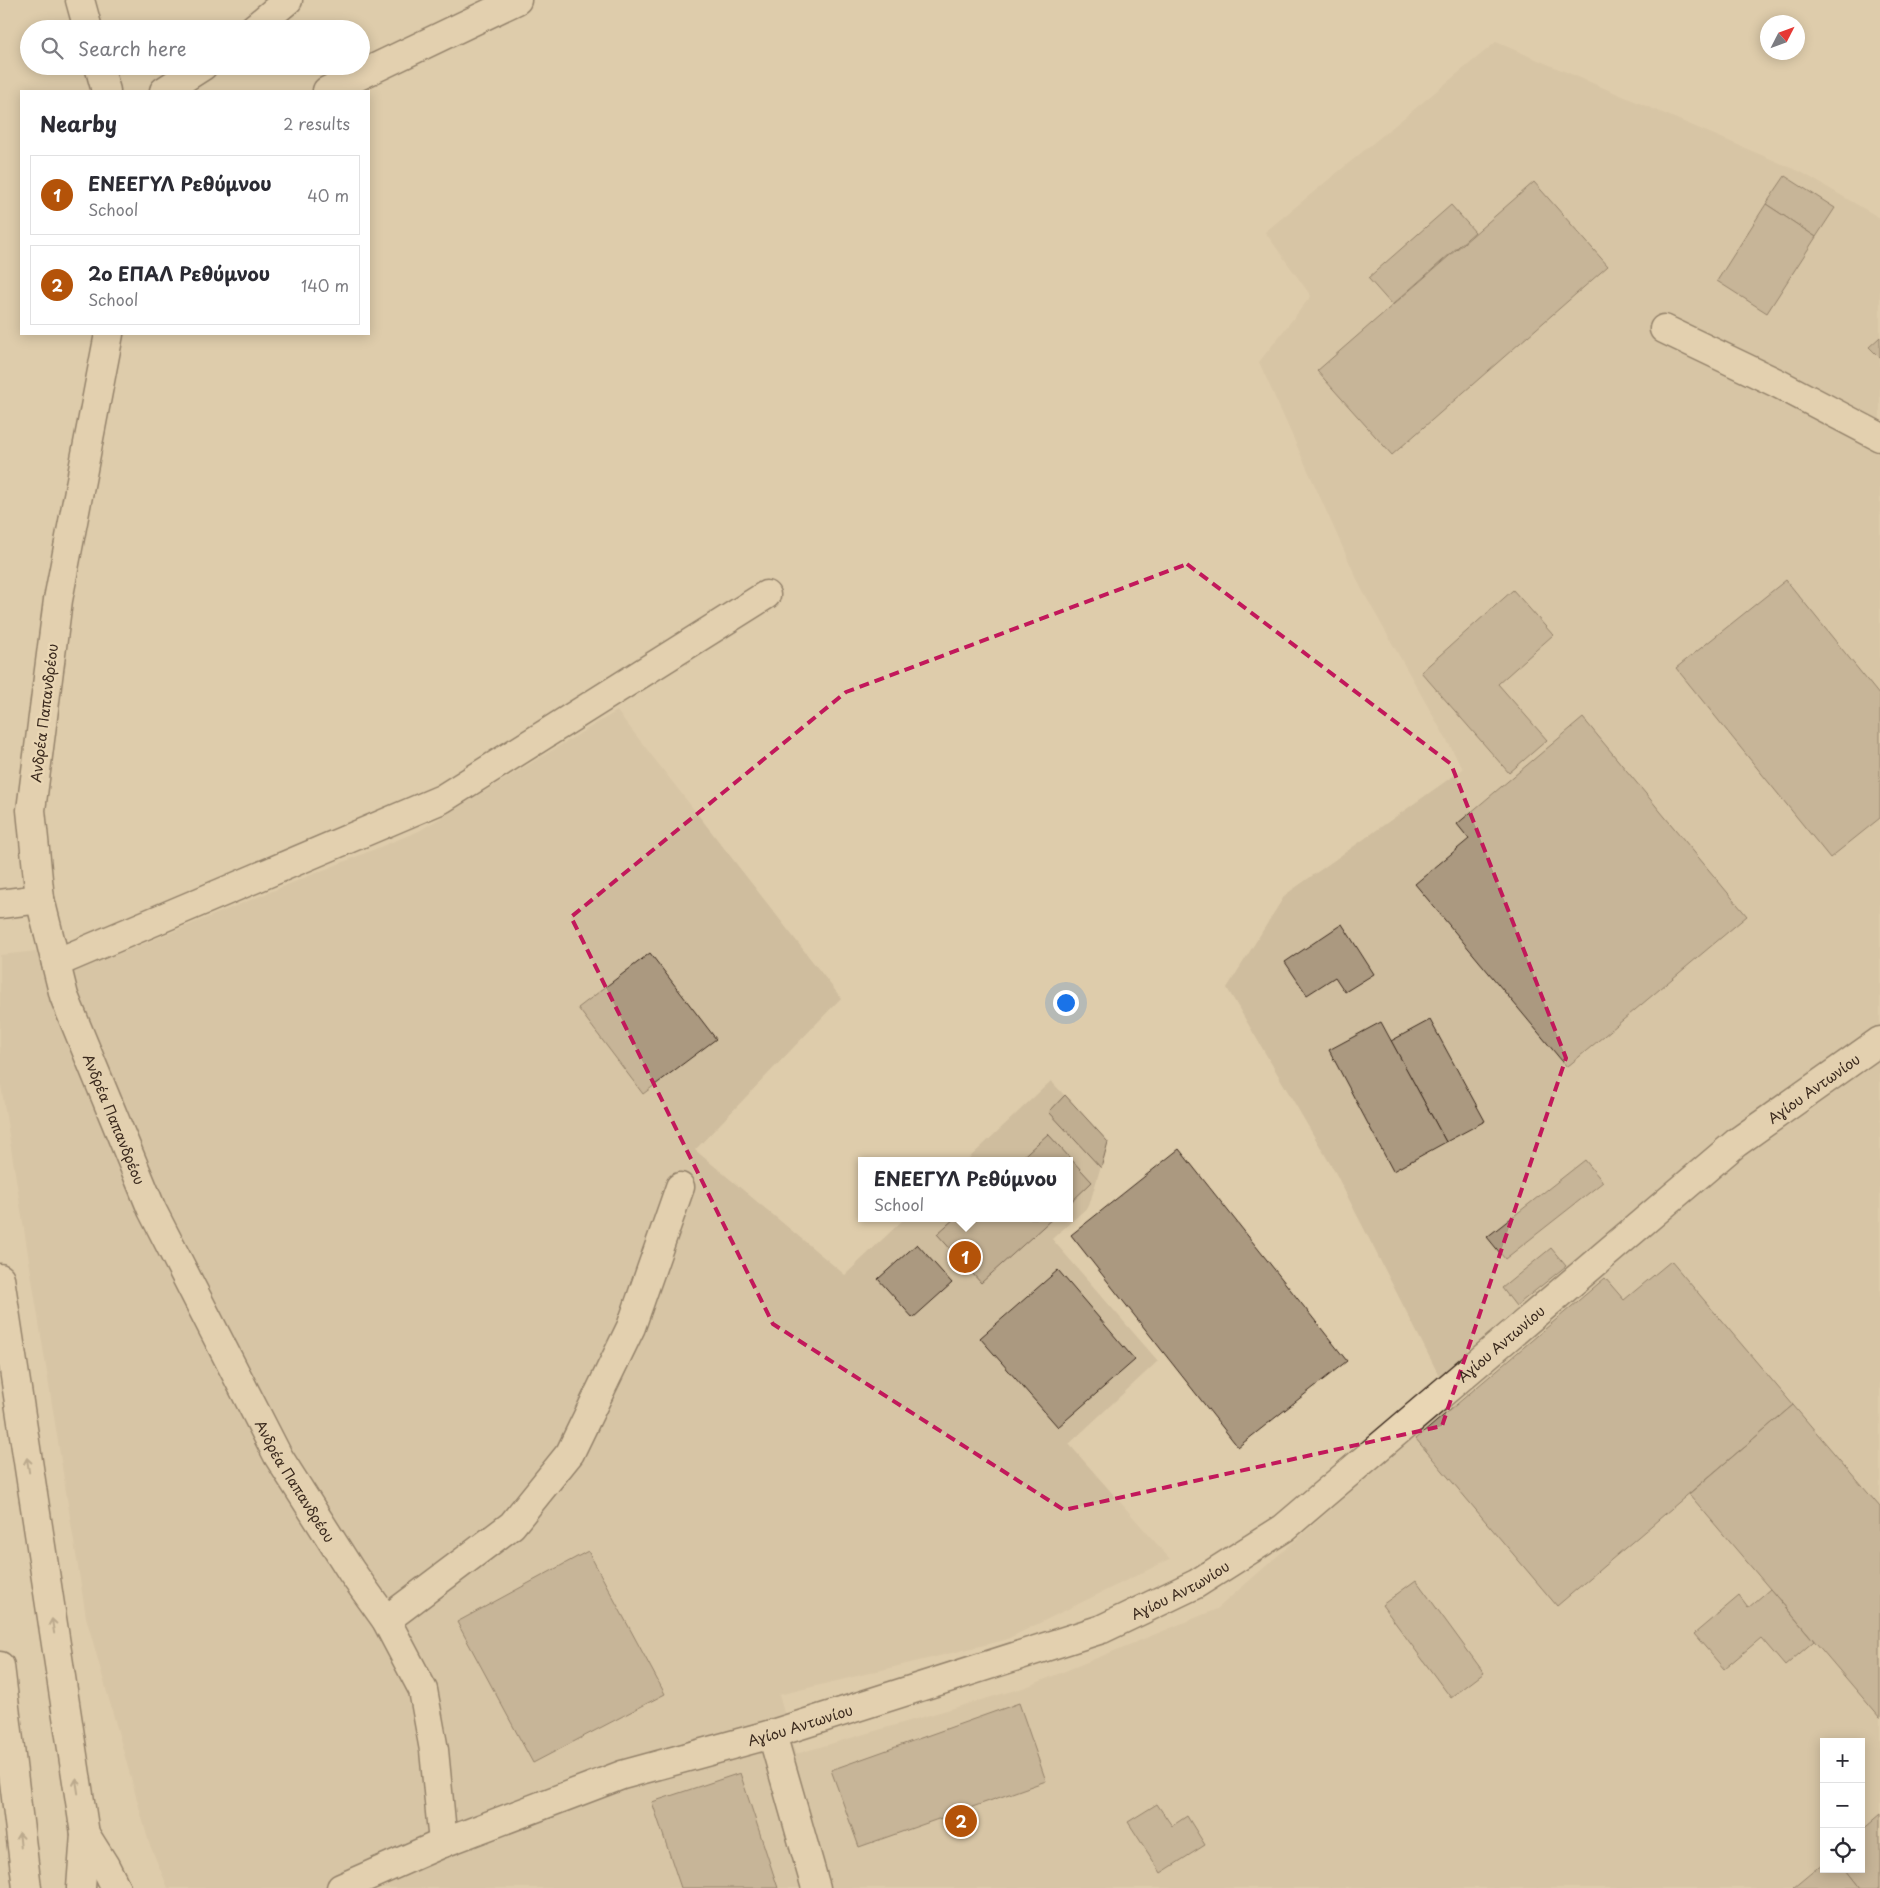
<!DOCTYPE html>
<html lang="en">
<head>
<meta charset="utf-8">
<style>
	:root { --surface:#fff; --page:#f7f7f7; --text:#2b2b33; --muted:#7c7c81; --line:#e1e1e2; --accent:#b45309 }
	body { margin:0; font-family:"Playpen Sans",sans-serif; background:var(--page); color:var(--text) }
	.controls { position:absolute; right:15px; bottom:15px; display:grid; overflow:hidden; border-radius:0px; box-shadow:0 2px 12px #0003 }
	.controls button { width:45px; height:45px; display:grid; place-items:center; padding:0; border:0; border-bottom:1px solid var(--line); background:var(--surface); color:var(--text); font:25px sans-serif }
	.compass { position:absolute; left:1760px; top:15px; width:45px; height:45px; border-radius:50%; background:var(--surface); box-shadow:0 2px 12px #0003; rotate:48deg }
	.you { position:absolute; left:1065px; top:1002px; width:18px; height:18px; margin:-12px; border:4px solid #fff; border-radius:50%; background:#1a73e8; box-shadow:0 0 0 8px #1a73e833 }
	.badge { display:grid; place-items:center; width:32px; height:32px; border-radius:50%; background:var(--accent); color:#fff; font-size:16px; font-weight:700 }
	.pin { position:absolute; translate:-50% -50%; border:2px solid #fff; box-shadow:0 1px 5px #0006 }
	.popup { position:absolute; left:858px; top:1157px; width:215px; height:65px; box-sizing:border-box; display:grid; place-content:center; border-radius:0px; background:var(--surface); filter:drop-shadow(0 1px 4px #0005); font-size:16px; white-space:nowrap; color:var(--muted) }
	.popup b { font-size:19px; color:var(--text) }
	.popup::after { content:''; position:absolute; left:50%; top:100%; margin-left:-10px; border:10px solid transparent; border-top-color:var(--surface) }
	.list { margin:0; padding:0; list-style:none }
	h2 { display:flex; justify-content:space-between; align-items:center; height:65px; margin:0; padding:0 20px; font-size:21px }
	h2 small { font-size:16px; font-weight:400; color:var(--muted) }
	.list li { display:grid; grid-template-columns:32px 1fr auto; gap:15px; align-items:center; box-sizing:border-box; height:80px; margin:0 10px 10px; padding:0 10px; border:1px solid var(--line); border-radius:0px }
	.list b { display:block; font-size:19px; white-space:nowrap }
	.list p { margin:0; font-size:16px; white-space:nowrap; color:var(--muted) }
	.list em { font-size:16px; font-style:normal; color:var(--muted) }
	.icon { flex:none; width:28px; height:28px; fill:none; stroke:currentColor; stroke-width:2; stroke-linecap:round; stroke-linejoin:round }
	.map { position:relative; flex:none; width:1880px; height:1888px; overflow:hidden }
	.search { position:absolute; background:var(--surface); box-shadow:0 2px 12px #0003; left:20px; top:20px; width:350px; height:55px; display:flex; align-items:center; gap:12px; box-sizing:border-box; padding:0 18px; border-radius:28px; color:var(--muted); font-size:19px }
	.panel { position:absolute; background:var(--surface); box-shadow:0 2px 12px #0003; left:20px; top:90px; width:350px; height:245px; border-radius:0px }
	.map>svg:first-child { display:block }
	.built { fill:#cfbd9e; fill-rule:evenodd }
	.green { fill:#c0ae91; stroke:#7e6c58 }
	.building { fill:#ab9980; stroke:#3b2a1e }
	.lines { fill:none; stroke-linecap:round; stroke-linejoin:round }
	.minor-casing { stroke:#3b2a1e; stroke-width:31 }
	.highway-casing { stroke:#3b2a1e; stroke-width:31 }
	.minor { stroke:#e9d6b4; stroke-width:28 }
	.highway { stroke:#e9d6b4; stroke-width:28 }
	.oneway { stroke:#928069 }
	.marked { fill:none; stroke:#c2185b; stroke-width:4; stroke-dasharray:10 6; stroke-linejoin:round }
	.labels { text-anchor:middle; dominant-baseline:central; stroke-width:5; stroke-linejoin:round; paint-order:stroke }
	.street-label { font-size:14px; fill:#3b2a1e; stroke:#e9d6b4 }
</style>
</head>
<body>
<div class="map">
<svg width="1880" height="1888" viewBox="0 0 1880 1888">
	<rect width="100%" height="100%" fill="#deccab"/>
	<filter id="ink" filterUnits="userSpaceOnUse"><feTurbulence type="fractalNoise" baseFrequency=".02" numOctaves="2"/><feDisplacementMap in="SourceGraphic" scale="10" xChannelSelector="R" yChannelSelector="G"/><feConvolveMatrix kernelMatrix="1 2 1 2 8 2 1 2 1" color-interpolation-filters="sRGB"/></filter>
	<g filter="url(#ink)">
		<path class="built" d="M1496,42L1801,172L1880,218V1888H168L149,1843L86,1617L0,1079V955L37,951L45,984L419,831L617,711L841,998L695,1150L845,1275L905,1218H1069V1161H966L1051,1081L1108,1142L1089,1206L1052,1239L1158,1361L1069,1444L1170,1559L1005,1640L779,1695L796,1754L1026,1687L1217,1609L1387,1460L1452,1401L1335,1172L1227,988L1285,895L1463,769L1361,588L1259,362L1311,296L1265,232ZM1824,1742H1861V1869H1824Z"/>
		<g class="green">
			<path d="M1065,1095L1108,1142L1101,1168L1049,1112Z"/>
			<path d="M1048,1134L1092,1182L1069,1204V1161H1018Z"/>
			<path d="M955,1218H1053L981,1283L937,1234Z"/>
		</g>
		<g class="building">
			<path d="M1785,176L1835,208L1816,237L1766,204Z"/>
			<path d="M1534,182L1608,266L1392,455L1317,371Z"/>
			<path d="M1766,204L1816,237L1767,313L1717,281Z"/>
			<path d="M1451,205L1475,232L1392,305L1368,278Z"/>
			<path d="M1880,337V358L1869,347Z"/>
			<path d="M1786,580L1880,696V818L1830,858L1676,668Z"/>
			<path d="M1513,590L1553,635L1498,684L1547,740L1509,773L1421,672Z"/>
			<path d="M1583,718L1747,916L1567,1067L1415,884L1469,839L1457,824Z"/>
			<path d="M1342,924L1374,974L1345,992L1335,977L1307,995L1285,962Z"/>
			<path d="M650,953L716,1039L643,1094L578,1008Z"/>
			<path d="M1430,1020L1485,1121L1446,1142L1391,1041Z"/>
			<path d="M1381,1022L1446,1142L1393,1171L1329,1050Z"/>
			<path d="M1179,1149L1347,1361L1238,1447L1071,1235Z"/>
			<path d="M1585,1160L1603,1182L1505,1259L1487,1237Z"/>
			<path d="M917,1244L952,1283L913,1318L878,1279Z"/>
			<path d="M1551,1248L1566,1266L1516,1306L1502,1288Z"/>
			<path d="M1671,1261L1793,1405L1557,1606L1416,1439L1605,1278L1624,1300Z"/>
			<path d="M1058,1270L1135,1360L1058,1427L980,1338Z"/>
			<path d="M1793,1405L1880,1507V1718L1689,1494Z"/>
			<path d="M588,1551L665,1694L533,1763L457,1622Z"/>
			<path d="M1416,1580L1484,1673L1451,1698L1382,1605Z"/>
			<path d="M1770,1589L1814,1641L1785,1666L1761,1638L1724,1669L1694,1634L1739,1596L1748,1608Z"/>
			<path d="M1019,1703L1046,1781L859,1847L831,1770Z"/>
			<path d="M740,1773L778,1888H681L652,1802Z"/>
			<path d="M1157,1804L1172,1826L1187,1816L1205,1845L1161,1873L1128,1822Z"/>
			<path d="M1880,1815V1888H1862L1847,1869H1861V1831Z"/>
			<path d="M1824,1863V1869H1847L1862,1888H1794Z"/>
		</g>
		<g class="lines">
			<g class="minor-casing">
				<g id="minor">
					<path d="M80,0L88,29"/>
					<path d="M253,29L288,0"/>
					<path d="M99,66L106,91"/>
					<path d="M164,91L203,66"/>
					<path d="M327,91L517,0"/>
					<path d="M1664,329L1777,383L1880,437"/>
					<path id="s1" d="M109,334L58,600L31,810L40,899L64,996L152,1210L278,1456L351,1571L386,1620L423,1690L434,1750L443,1843"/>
					<path d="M0,904L40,899"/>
					<path d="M56,963L442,799L766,595"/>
					<path d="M0,1278L85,1834L81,1888"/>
					<path d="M386,1620L512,1525L570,1453L631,1327L680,1187"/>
					<path d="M772,1734L816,1888"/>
					<path d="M85,1834L105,1866L116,1888"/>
					<path id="s2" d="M341,1888L443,1843L622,1775L772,1734L1102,1629L1196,1584L1284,1528L1736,1143L1880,1041"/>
				</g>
			</g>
			<g class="highway-casing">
				<path id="highway" d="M0,1666L27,1888"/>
			</g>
			<use href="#minor" class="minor"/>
			<use href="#highway" class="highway"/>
		</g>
		<defs><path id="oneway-shaft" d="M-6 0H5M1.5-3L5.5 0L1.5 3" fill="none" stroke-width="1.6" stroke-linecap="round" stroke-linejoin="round" transform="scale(1.25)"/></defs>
		<g class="oneway">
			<use href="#oneway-shaft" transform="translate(28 1465) rotate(-99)"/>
			<use href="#oneway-shaft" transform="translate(53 1626) rotate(-99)"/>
			<use href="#oneway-shaft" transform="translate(77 1786) rotate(-99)"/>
			<use href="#oneway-shaft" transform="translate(20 1840) rotate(-96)"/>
		</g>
	</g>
	<path d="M0 0H1880V1888H0ZM1187,564L1451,764L1566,1058L1442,1426L1064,1510L773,1324L571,917L846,692Z" fill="#deccab" fill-opacity=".55" fill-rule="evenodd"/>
	<path class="marked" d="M1187,564L1451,764L1566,1058L1442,1426L1064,1510L773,1324L571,917L846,692Z"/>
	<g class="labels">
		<g class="street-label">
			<text transform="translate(44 713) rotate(-83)">Ανδρέα Παπανδρέου</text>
			<text stroke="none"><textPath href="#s2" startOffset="1702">Αγίου Αντωνίου</textPath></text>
			<text stroke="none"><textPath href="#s1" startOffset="805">Ανδρέα Παπανδρέου</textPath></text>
			<text stroke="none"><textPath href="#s2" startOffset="1298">Αγίου Αντωνίου</textPath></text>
			<text stroke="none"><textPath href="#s1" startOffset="1210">Ανδρέα Παπανδρέου</textPath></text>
			<text stroke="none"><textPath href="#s2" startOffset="892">Αγίου Αντωνίου</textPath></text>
			<text stroke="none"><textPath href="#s2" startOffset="488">Αγίου Αντωνίου</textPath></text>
		</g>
	</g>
</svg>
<div class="controls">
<button>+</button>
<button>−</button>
<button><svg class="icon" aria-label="locate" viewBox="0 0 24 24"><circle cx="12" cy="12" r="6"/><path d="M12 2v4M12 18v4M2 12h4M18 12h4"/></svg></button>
</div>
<svg class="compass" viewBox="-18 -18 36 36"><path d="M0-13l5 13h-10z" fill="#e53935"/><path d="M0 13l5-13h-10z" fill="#7c7c81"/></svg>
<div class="you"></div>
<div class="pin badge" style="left:965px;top:1257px">1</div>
<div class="popup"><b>ΕΝΕΕΓΥΛ Ρεθύμνου</b>School</div>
<div class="pin badge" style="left:961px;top:1821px">2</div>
<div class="search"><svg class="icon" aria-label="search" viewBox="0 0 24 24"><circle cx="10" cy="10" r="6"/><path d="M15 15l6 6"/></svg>Search here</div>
<section class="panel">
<h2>Nearby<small>2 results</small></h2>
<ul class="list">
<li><span class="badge">1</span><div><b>ΕΝΕΕΓΥΛ Ρεθύμνου</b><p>School</p></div><em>40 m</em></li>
<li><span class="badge">2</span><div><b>2ο ΕΠΑΛ Ρεθύμνου</b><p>School</p></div><em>140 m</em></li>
</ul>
</section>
</div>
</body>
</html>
